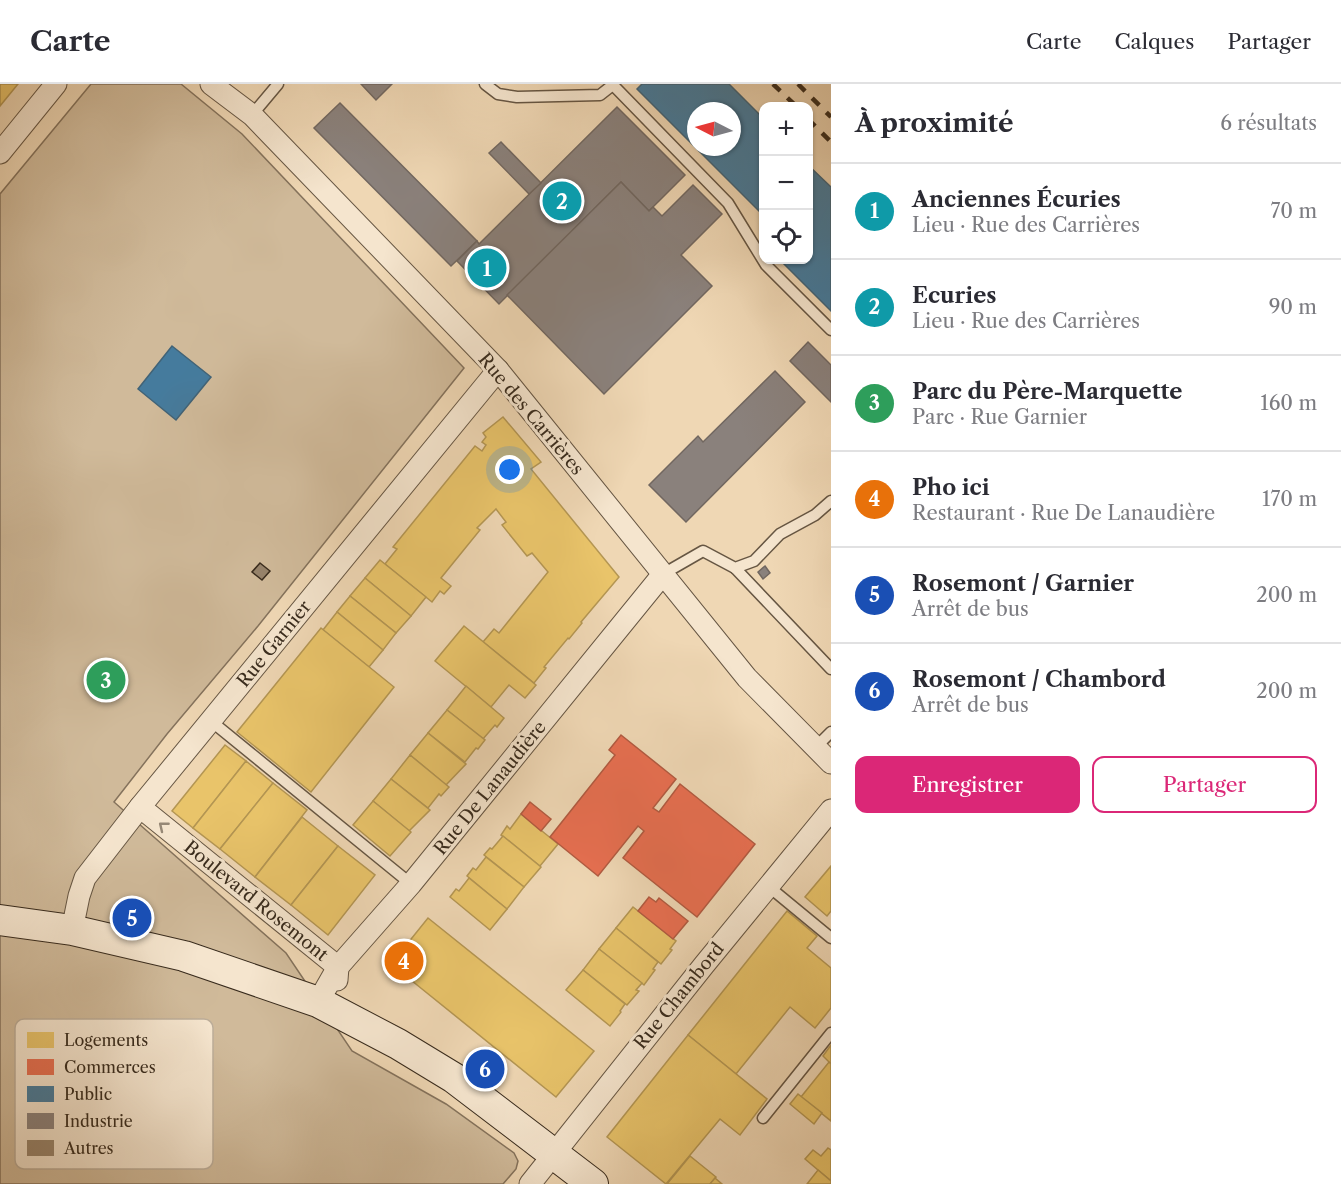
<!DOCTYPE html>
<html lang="fr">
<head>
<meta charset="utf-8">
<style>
	:root { --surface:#fff; --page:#f7f7f7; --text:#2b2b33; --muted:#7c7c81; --line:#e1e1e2; --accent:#db2777 }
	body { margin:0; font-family:"Libre Caslon Text",serif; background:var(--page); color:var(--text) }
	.controls { position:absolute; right:18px; top:18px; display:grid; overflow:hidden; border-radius:12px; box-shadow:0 2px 4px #0004 }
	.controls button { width:54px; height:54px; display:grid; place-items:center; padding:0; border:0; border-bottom:2px solid var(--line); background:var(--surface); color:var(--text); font:30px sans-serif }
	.compass { position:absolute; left:687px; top:18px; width:54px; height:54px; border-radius:50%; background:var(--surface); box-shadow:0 2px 4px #0004; rotate:276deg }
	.you { position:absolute; left:510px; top:386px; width:21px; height:21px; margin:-15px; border:4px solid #fff; border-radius:50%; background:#1a73e8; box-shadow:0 0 0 9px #1a73e833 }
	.badge { display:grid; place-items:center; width:39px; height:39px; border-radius:50%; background:var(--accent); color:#fff; font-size:20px; font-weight:700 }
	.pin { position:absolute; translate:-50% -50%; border:3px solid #fff; box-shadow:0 2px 6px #0006 }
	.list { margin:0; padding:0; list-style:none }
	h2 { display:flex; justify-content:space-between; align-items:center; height:78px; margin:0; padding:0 24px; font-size:26px }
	h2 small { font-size:20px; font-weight:400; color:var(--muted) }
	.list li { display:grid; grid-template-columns:39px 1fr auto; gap:18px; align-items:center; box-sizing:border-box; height:96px; padding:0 24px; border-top:2px solid var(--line) }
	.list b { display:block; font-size:22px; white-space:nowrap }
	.list p { margin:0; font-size:20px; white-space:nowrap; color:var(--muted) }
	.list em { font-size:20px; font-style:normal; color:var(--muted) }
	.actions { display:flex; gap:12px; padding:18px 24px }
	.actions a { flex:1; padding:14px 0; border:2px solid var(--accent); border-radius:12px; text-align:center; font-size:21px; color:var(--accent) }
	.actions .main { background:var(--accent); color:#fff }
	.icon { flex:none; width:33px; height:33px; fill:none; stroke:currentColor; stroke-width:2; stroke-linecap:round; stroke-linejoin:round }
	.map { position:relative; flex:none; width:831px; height:1100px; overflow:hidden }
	header { display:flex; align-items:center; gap:36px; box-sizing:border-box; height:84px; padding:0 30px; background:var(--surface); border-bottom:2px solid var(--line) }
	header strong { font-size:28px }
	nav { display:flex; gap:33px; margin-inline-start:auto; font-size:21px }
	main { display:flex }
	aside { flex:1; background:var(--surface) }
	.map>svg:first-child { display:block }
	.green { fill:#d0ba9a; stroke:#84725c; stroke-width:1.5 }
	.homes { fill:#e9c46a; stroke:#b49653; stroke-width:1.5 }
	.shops { fill:#e76f51; stroke:#b25b41; stroke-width:1.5 }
	.public { fill:#457b9d; stroke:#416377; stroke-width:1.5; fill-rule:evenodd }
	.industry { fill:#8a817c; stroke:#716760; stroke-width:1.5 }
	.building { fill:#97846c; stroke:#382b1d; stroke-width:1.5 }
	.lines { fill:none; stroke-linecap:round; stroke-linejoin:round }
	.service-casing { stroke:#665643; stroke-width:13 }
	.minor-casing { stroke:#665643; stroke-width:23 }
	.secondary-casing { stroke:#382b1d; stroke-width:32 }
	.service { stroke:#f5e5ce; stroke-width:10 }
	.minor { stroke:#f5e5ce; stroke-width:21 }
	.secondary { stroke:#f5e5ce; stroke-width:30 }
	.rail { stroke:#382b1d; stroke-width:4.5; stroke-dasharray:10 10; stroke-linecap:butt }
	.oneway { stroke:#968876 }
	.labels { text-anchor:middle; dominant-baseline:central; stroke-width:6; stroke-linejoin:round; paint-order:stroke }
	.street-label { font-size:18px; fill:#382b1d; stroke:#f5e5ce }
	.key { fill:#f5e5ce; stroke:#bcad99; stroke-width:1.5 }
	.key-label { font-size:16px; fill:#382b1d }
</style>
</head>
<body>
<header>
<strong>Carte</strong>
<nav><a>Carte</a><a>Calques</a><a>Partager</a></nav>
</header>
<main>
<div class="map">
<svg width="831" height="1100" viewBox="0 0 831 1100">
	<rect width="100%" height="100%" fill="#efd7b4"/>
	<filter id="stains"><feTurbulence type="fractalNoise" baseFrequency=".00333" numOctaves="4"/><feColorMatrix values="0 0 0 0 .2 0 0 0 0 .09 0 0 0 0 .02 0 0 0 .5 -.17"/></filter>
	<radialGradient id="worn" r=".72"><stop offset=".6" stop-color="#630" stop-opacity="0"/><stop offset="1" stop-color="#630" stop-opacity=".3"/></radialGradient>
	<path class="green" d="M91,0H181L242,50L464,284L258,542L167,650L114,718L286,869L352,967L446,1020L514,1069L518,1077L516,1085L503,1100H0V110Z"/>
	<g class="homes">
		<path d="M0,0H18L0,22Z"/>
		<path d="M503,333L541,378L531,385L619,493L581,538L582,539L569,555L568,554L544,583L546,584L534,599L483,558L494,545L499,549L548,488L532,469L527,472L502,441L506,438L496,425L477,444L480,446L441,494L451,502L444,510L440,507L432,518L385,480L397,465L393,463L475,362L482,367L486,361L482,358L486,353L483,349Z"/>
		<path d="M380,476L426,513L411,532L365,494Z"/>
		<path d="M365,494L411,532L396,549L350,512Z"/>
		<path d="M350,512L396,549L383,566L337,528Z"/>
		<path d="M337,528L383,566L369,583L323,546Z"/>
		<path d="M464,542L536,601L525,614L509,601L491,623L435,577Z"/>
		<path d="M321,544L394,603L311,708L237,648Z"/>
		<path d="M466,602L504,634L497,643L495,641L483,655L447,626Z"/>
		<path d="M447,626L485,656L478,665L476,664L465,678L428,649Z"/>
		<path d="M428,649L466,680L446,701L410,671Z"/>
		<path d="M225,661L246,677L193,744L172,727Z"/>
		<path d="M410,671L449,703L441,712L439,710L428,724L391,695Z"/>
		<path d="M246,677L273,699L220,765L193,744Z"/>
		<path d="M391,695L430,726L409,747L373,717Z"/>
		<path d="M273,699L307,726L255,793L220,765Z"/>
		<path d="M373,717L411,748L390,772L353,741Z"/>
		<path d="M521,730L558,760L540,782L501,751L507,742L510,745Z"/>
		<path d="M302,733L338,762L291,821L255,793Z"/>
		<path d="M503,752L541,783L524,803L484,771L490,764L492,765Z"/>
		<path d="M338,762L375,791L328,851L291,821Z"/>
		<path d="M486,773L524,803L507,825L467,792L473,784L476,786Z"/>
		<path d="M831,782V827L827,832L805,813Z"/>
		<path d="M469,794L507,825L490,846L450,813L456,805L459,807Z"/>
		<path d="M633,823L676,857L670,865L672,866L661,880L616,844Z"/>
		<path d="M787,827L817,852L807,864L831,884V924L815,944L790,923L736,990L688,951Z"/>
		<path d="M428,834L594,967L556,1013L391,880Z"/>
		<path d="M616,844L658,878L653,885L655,886L644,901L599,865Z"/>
		<path d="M599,865L642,899L636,906L639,907L627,921L583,886Z"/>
		<path d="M583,886L625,920L620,927L621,928L610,942L566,906Z"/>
		<path d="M688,951L767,1015L740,1051L720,1035L666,1100L607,1053Z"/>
		<path d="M831,961V980L823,972Z"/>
		<path d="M829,978L831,980V1037L801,1013Z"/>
		<path d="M798,1010L822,1029L814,1040L790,1020Z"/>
		<path d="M828,1064L831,1066V1097L805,1075L813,1066L821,1072Z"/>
		<path d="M690,1072L716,1093L710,1100H667Z"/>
		<path d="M818,1086L831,1097V1100H807Z"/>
		<path d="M715,1094L722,1100H710Z"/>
	</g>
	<g class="shops">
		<path d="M621,651L676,695L653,724L659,728L680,700L755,760L697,833L623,774L644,747L638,742L598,792L550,753L615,671L609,666Z"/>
		<path d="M530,718L551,735L541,747L521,730Z"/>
		<path d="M649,813L656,818L659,814L688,837L673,855L638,827Z"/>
	</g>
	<g class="public">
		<path d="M642,0H729L764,35V132L637,5ZM696,27H732V63H696Z"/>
		<path d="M808,81L831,103V227L780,176H808Z"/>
		<path d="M172,262L211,293L176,336L138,305Z"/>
	</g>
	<g class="industry">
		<path d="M361,0H392L376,16Z"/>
		<path d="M340,19L477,157L451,182L314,44Z"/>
		<path d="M617,23L685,91L649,127L621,98L499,220L457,177L477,157L479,160Z"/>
		<path d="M501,58L541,99L529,110L489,69Z"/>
		<path d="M621,98L649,127L653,123L662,132L693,101L722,130L681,171L712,202L604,310L507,211Z"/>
		<path d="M808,258L831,281V318L790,277Z"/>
		<path d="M775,287L805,318L686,438L649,401L698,352L703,358Z"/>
		<path d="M765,482L770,489L763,495L758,488Z"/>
	</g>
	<path class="building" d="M260,479L270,487L262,496L252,488Z"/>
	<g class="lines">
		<g class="service-casing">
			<g id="service">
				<path d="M485,0L498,10L517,13L600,11L614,0"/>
				<path d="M613,1L728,119L766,181L831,246"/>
				<path d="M252,31L278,0"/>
				<path d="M735,484L831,585"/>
				<path d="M663,490L703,467L735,484L754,477L780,450L815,431L831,417"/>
				<path d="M211,637L411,800"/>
				<path d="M816,663L831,648"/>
				<path d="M768,802L831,854"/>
				<path d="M763,1034L831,949"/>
			</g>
		</g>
		<g class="minor-casing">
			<g id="minor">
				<path d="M211,0L252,31L498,286L747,594L831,679"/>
				<path d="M0,69L56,0"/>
				<path d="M140,723L338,883L337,896"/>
				<path d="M72,846L79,812L85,794L140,723L498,286"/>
				<path d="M318,918L338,883L411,800L663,490"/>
				<path d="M530,1100L704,881L831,726"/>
			</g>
		</g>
		<g class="secondary-casing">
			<path id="secondary" d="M0,836L72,846L184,872L318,918L398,960L454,994L593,1100"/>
		</g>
		<use href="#service" class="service"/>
		<use href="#minor" class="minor"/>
		<use href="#secondary" class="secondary"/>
		<g class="rail">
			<path d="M773,0L796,22"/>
			<path d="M798,0L831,33"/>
			<path d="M808,35L831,58"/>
		</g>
	</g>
	<defs><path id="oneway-chevron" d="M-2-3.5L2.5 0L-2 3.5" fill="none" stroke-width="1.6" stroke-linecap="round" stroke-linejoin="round" transform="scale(1.5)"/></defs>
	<use class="oneway" href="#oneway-chevron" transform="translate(163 742) rotate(-141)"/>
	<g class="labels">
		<g class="street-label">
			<text transform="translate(531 330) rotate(50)">Rue des Carrières</text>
			<text transform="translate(274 560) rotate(-51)">Rue Garnier</text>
			<text transform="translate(490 704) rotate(-51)">Rue De Lanaudière</text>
			<text transform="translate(256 817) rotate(39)">Boulevard Rosemont</text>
			<text transform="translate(679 912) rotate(-51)">Rue Chambord</text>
		</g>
	</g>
	<rect x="15" y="935" width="198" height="150" rx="9" class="key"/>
	<rect x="27" y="948" width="27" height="16" fill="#e9c46a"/>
	<rect x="27" y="975" width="27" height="16" fill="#e76f51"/>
	<rect x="27" y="1002" width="27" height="16" fill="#457b9d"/>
	<rect x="27" y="1029" width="27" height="16" fill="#8a817c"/>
	<rect x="27" y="1056" width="27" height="16" fill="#97846c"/>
	<g class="key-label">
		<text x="64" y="962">Logements</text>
		<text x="64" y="989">Commerces</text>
		<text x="64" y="1016">Public</text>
		<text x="64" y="1043">Industrie</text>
		<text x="64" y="1070">Autres</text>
	</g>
	<rect width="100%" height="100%" filter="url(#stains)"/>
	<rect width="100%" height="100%" fill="url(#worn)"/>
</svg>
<div class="controls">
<button>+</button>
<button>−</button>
<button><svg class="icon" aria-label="locate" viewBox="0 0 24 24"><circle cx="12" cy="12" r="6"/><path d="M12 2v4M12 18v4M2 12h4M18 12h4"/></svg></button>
</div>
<svg class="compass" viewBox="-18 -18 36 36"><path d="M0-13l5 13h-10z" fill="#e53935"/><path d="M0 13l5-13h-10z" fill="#7c7c81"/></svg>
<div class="you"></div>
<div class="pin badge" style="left:487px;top:184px;background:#0f9aa8">1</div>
<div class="pin badge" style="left:562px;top:117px;background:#0f9aa8">2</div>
<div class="pin badge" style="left:106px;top:596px;background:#2e9e5b">3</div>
<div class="pin badge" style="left:404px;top:877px;background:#e8710a">4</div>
<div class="pin badge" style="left:132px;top:834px;background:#1a4fb4">5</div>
<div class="pin badge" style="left:485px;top:985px;background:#1a4fb4">6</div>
</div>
<aside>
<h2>À proximité<small>6 résultats</small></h2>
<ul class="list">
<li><span class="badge" style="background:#0f9aa8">1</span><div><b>Anciennes Écuries</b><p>Lieu · Rue des Carrières</p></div><em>70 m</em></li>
<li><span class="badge" style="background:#0f9aa8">2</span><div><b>Ecuries</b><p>Lieu · Rue des Carrières</p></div><em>90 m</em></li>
<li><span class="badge" style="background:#2e9e5b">3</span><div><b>Parc du Père-Marquette</b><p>Parc · Rue Garnier</p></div><em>160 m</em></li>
<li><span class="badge" style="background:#e8710a">4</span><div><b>Pho ici</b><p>Restaurant · Rue De Lanaudière</p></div><em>170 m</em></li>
<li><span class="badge" style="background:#1a4fb4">5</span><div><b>Rosemont / Garnier</b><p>Arrêt de bus</p></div><em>200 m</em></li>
<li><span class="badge" style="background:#1a4fb4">6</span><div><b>Rosemont / Chambord</b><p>Arrêt de bus</p></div><em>200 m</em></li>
</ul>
<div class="actions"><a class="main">Enregistrer</a><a>Partager</a></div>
</aside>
</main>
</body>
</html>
